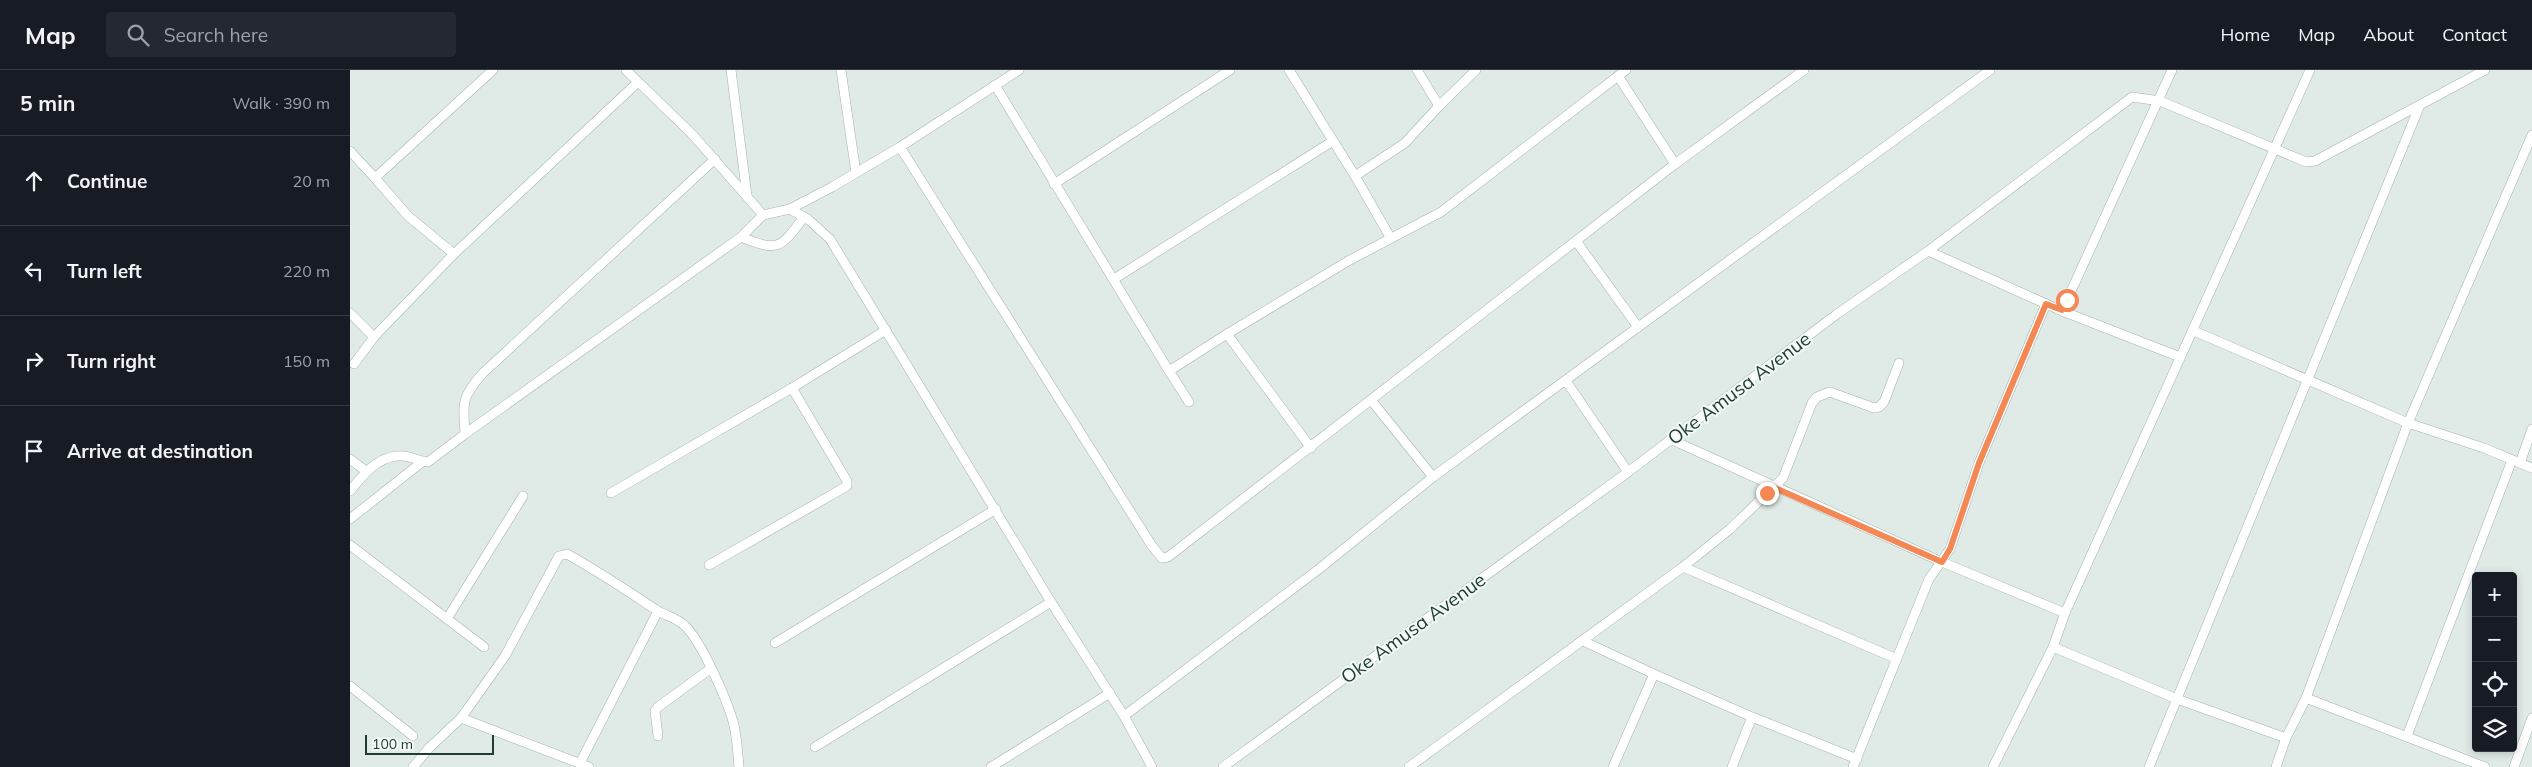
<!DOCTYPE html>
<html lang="en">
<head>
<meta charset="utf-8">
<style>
	:root { --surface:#171b24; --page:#242831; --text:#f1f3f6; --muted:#9ea1a6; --line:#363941 }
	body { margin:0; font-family:Mulish,sans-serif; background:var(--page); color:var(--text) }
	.controls { position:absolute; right:15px; bottom:15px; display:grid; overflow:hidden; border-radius:5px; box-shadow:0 2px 8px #0003 }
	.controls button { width:45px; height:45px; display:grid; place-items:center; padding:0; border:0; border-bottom:1px solid var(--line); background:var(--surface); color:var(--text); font:25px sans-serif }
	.scale { position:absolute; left:15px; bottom:12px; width:129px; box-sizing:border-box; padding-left:5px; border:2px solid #213c37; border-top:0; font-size:14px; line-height:18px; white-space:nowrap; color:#213c37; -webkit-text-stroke:4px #f1f8f5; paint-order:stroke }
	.stop { position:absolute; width:15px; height:15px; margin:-11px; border:4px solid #f48855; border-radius:50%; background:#fff }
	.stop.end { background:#f48855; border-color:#fff; box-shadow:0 1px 5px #0008 }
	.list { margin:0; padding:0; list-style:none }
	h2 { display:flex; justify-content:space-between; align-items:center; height:65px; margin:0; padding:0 20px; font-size:21px }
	h2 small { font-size:16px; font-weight:400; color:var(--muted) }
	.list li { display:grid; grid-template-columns:32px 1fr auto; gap:15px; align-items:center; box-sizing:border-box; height:90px; padding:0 20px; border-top:1px solid var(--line) }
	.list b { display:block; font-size:19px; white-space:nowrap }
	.list em { font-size:16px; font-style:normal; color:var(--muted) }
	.icon { flex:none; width:28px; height:28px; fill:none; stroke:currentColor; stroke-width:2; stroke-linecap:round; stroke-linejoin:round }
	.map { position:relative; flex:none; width:2182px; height:697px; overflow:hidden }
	header { display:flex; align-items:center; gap:30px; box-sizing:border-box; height:70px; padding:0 25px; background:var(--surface); border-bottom:1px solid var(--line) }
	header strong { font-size:24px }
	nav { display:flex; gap:28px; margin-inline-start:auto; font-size:18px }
	.search { width:350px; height:45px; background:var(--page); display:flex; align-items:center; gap:12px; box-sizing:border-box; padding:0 18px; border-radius:5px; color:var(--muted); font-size:19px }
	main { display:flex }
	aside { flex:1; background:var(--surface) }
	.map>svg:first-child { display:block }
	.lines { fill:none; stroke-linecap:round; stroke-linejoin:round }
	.minor-casing { stroke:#a3b3af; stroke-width:10 }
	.minor { stroke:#fff; stroke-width:9 }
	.route { stroke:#f48855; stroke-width:6 }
	.labels { text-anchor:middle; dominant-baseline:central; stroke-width:4; stroke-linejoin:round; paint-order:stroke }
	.street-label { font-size:19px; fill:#213c37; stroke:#f1f8f5 }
</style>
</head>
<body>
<header>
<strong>Map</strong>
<div class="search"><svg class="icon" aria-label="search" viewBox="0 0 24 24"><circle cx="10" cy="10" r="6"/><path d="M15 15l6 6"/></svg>Search here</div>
<nav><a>Home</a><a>Map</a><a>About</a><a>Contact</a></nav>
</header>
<main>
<aside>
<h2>5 min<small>Walk · 390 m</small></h2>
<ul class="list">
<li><svg class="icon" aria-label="ahead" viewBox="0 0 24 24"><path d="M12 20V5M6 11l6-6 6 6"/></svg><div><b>Continue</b></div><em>20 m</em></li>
<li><svg class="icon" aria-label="left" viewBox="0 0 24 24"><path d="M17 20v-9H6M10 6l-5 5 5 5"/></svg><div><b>Turn left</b></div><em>220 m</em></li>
<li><svg class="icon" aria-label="right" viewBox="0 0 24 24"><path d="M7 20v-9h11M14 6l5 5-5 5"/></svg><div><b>Turn right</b></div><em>150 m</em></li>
<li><svg class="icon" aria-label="arrive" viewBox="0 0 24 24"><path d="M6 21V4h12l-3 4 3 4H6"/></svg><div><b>Arrive at destination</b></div></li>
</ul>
</aside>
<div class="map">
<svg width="2182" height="697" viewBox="0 0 2182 697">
	<rect width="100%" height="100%" fill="#e0ebe7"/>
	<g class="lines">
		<g class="minor-casing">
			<g id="minor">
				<path d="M143,0L25,108L58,146L104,184L287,13"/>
				<path d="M276,0L342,64L413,145"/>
				<path d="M381,0L397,126"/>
				<path d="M491,0L506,103"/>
				<path d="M939,0L1005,106L1040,167"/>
				<path d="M1067,0L1089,36L1126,0"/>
				<path d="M1268,6L1325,94"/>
				<path d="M645,15L819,301L877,264L961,378"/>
				<path d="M550,77L802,476L812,488L818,487L1325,94L1454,0"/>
				<path d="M0,81L25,108"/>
				<path d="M1005,106L1055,73L1089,36"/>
				<path d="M704,114L880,0"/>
				<path d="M440,139L459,150L480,169L701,532L774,646"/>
				<path d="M391,167C429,182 430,179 454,147"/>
				<path d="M1226,171L1288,257"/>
				<path d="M1578,181L1712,241L1830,287"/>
				<path d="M764,209L983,71"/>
				<path d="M1712,241L1822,0"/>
				<path d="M0,243L24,267L104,184"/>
				<path d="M1844,261L2058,353L2134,378L2182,398"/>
				<path d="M877,264L998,191L1091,142L1276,0"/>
				<path d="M4,294L24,267"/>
				<path d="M819,301L839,332"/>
				<path d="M1216,311L1278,402"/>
				<path d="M1021,330L1083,407"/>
				<path d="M115,364C113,332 111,328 133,303L365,89"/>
				<path d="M1320,369L1592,492L1715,543"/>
				<path d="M0,389L16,401"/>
				<path d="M2170,393L2182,359"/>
				<path d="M0,421C12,406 26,388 47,386C57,384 67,391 78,392L115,364L391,167L413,145L440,139L482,117L550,77L669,0"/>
				<path d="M261,423L442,318L536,260"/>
				<path d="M0,449L72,392"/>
				<path d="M0,475L134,577"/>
				<path d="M359,495L497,416V411L442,318"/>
				<path d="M1333,497L1547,589"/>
				<path d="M97,549L173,426"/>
				<path d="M1233,571L1304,604L1263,697"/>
				<path d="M425,573L646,439"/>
				<path d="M1703,577L1827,629L1936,668"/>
				<path d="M1304,604L1402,647"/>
				<path d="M0,616L63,666"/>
				<path d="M1956,628L2135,697"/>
				<path d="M111,648L155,586L209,486L217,484C248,501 276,520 305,539C315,546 326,547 335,556C352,572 378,632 384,655C387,669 388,683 389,697"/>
				<path d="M308,666L305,641L308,637L360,599"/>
				<path d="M2057,666L2162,390"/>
				<path d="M465,677L701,532"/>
				<path d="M230,693L308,541"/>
				<path d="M63,697L80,677L111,648L239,697"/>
				<path d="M641,697L760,623"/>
				<path d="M802,697L774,646L969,499L1083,407L1640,0"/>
				<path d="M873,697L1278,402L1487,244L1578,181L1782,27L1810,31L1956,92L1965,91L2135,0"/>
				<path d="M1059,697L1333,497L1380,459L1433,408L1462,333L1467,327L1480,322L1524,338L1529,337L1534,332L1549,293"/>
				<path d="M1382,697L1402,647L1507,689"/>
				<path d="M1503,697L1579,509L1600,479L1629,393L1696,234"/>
				<path d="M1643,697L1703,577L1715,543L1960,0"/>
				<path d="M1799,697L2070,35"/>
				<path d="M1926,697L1936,668L1956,628L2058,353L2182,65"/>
				<path d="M2164,697L2182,648"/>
			</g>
		</g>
		<use href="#minor" class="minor"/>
	</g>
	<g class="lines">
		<path class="route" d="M1417,423L1425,418L1592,492L1600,479L1629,393L1696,234L1712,240L1717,230"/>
	</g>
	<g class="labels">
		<g class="street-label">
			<text transform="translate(1389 318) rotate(-37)">Oke Amusa Avenue</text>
			<text transform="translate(1063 558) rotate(-36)">Oke Amusa Avenue</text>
		</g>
	</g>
</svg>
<div class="controls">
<button>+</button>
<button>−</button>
<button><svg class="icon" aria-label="locate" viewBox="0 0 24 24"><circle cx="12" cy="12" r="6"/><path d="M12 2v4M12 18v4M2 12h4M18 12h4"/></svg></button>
<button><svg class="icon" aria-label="layers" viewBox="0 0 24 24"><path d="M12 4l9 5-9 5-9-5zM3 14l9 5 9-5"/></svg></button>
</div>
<div class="scale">100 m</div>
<div class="stop" style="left:1717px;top:230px"></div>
<div class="stop end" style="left:1417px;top:423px"></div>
</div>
</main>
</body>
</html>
